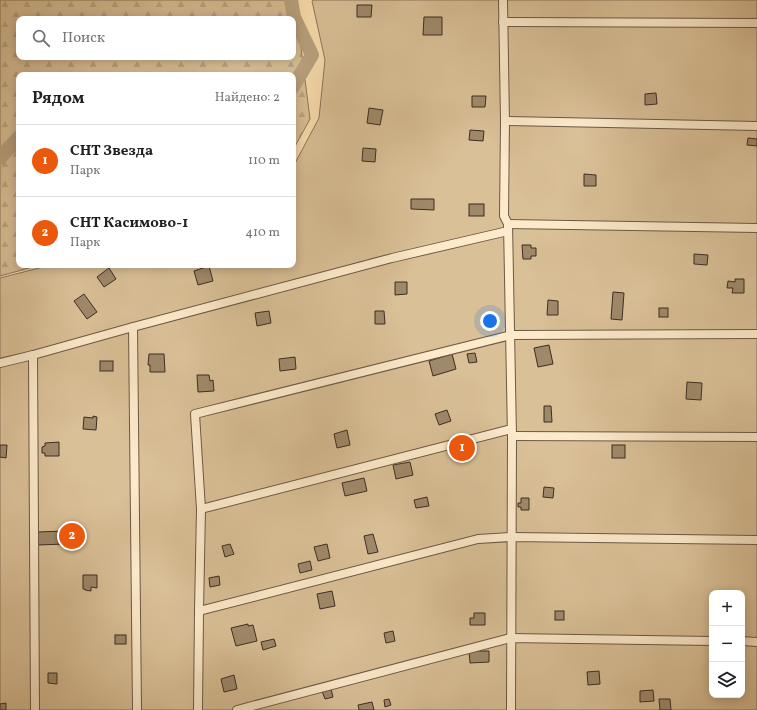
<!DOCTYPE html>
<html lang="ru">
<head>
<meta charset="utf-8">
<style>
	:root { --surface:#fff; --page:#f2f2f2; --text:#202124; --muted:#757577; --line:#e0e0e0; --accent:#ea580c }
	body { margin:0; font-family:Vollkorn,serif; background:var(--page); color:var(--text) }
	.controls { position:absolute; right:12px; bottom:12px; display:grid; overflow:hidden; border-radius:8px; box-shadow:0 2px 10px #0003 }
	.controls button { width:36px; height:36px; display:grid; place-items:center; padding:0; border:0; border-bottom:1px solid var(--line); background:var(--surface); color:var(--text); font:20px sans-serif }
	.you { position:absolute; left:490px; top:321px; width:14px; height:14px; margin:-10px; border:3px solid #fff; border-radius:50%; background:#1a73e8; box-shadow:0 0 0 6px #1a73e833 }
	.badge { display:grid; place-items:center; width:26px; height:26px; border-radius:50%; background:var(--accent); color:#fff; font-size:13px; font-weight:700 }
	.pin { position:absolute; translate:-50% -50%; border:2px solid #fff; box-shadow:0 1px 4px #0006 }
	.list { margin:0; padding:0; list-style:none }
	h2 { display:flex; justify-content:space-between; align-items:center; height:52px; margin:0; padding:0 16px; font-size:17px }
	h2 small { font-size:13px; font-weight:400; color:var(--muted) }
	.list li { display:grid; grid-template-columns:26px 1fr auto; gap:12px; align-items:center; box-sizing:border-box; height:72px; padding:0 16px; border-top:1px solid var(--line) }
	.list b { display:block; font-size:15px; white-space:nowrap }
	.list p { margin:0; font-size:13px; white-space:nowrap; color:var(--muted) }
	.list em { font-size:13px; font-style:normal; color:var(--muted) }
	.icon { flex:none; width:22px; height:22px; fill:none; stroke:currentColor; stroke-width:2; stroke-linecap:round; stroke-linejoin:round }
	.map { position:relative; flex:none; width:757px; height:710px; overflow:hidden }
	.search { position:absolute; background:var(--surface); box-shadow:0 2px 10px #0003; left:16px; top:16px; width:280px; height:44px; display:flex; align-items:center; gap:10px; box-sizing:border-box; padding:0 14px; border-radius:8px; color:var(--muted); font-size:15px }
	.panel { position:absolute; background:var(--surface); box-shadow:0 2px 10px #0003; left:16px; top:72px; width:280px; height:196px; border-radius:8px }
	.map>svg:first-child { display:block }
	.forest { fill:url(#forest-firs); stroke:#8c765c; fill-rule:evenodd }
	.garden { fill:#dac097; stroke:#8c765c; fill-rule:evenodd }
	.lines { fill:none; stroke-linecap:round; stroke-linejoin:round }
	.river { stroke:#baa27f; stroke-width:14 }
	.building { fill:#9f896b; stroke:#3d2d22 }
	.street-casing { stroke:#6c5945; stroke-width:10 }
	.street { stroke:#fceacb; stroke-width:8 }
</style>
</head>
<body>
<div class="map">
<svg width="757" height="710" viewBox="0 0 757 710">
	<defs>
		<pattern id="forest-firs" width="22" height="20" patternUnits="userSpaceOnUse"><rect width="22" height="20" fill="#dac097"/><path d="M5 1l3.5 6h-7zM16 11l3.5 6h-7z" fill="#bca582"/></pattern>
	</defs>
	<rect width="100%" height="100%" fill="#fadeaf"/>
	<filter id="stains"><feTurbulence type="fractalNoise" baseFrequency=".005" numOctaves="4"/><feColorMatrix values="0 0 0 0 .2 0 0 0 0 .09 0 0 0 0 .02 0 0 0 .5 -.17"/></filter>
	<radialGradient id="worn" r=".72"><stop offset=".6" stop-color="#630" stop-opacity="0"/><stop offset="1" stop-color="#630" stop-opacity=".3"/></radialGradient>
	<path class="forest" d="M0,0H295L310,119L293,150V75H19V265H40L0,276ZM19,19H293V57H19Z"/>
	<path class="garden" d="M314,0H757V710H0V278L51,265H293V167L319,118L325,60L312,1ZM712,593H742V695H712Z"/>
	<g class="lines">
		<g class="river">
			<path d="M291,0L294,17L312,55L293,87"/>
			<path d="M0,158L19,137"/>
		</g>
	</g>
	<g class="building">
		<path d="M357,5H372L371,17H357Z"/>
		<path d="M424,17H442V35H423Z"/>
		<path d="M656,93L657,104L645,105V94Z"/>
		<path d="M472,96H486L485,107H472Z"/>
		<path d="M369,108L383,110L380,125L367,123Z"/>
		<path d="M470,130L484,131L483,141L469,140Z"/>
		<path d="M748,138L757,139V146L747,145Z"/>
		<path d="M363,148L376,149L375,162L362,161Z"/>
		<path d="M584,174L596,175V186H584Z"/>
		<path d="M411,199H434V210L411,209Z"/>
		<rect x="469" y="204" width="15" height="12"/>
		<path d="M522,245H531V248H536V256H531V259H523Z"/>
		<path d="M694,254L708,255L707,265L694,264Z"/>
		<path d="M209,266L213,281L198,285L194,271Z"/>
		<path d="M109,268L116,279L104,287L97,277Z"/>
		<path d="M735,279H744V293H732L733,288H727L728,281L735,282Z"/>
		<path d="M395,282H407V294L395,295Z"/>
		<path d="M613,292L624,293L622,320L611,319Z"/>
		<path d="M84,294L97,312L87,319L74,301Z"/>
		<path d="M548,300L558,301V315H547Z"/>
		<rect x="659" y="308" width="9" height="9"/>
		<path d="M269,311L271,323L257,326L255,313Z"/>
		<path d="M375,311H384L385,324H375Z"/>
		<path d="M549,345L553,364L538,367L534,348Z"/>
		<path d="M475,353L477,362L469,363L467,354Z"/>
		<path d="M149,354H164L165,372H150V365H148Z"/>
		<path d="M452,354L456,369L433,376L429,361Z"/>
		<path d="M295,357L296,369L280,371L279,359Z"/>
		<rect x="100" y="361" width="13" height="10"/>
		<path d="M197,375H209L210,381L213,380L214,391L198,392Z"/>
		<path d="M687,382L702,383L701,400L686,399Z"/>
		<path d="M544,406H551L552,422H544Z"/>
		<path d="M447,410L451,421L439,425L435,414Z"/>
		<path d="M93,416L97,417L96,430L83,429L84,417L93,418Z"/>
		<path d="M347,430L350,445L337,448L334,434Z"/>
		<path d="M59,442V456H45V453H42V447L45,446V443Z"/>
		<path d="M0,445H7L6,458L0,457Z"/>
		<rect x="612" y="445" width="13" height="13"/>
		<path d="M410,462L413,475L396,479L393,465Z"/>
		<path d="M364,478L367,491L345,496L342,483Z"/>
		<path d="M544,487L554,488L553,498L543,497Z"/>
		<path d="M427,497L429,506L416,508L414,500Z"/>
		<path d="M521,498H529V510H521V507H518V503H521Z"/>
		<path d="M64,531L65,544L38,545V532Z"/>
		<path d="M373,534L378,552L368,554L364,536Z"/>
		<path d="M230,544L234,554L225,557L222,546Z"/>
		<path d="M327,544L330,558L318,561L314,547Z"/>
		<path d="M310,561L312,570L300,573L298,564Z"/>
		<path d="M83,575H97V588L91,587V591L85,590V589H83Z"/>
		<path d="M219,576L220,585L210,587L209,578Z"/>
		<path d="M332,591L335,606L320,609L317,594Z"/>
		<rect x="555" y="611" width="9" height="9"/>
		<path d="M474,613H485V625H470V618H474Z"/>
		<path d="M248,624V626L253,625L257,641L236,646L231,628Z"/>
		<path d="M393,631L395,641L386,643L384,633Z"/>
		<rect x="115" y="635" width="11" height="9"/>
		<path d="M274,639L276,646L263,650L261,642Z"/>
		<path d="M469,651H489V662L470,663Z"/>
		<path d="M599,671L600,684L588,685L587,672Z"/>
		<path d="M48,673H57V684L48,683Z"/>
		<path d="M234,675L237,689L224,692L221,679Z"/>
		<path d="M331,689L333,697L325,699L322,691Z"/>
		<path d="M653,690L654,701L640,702V691Z"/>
		<path d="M389,699L391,705L385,707L384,700Z"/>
		<path d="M659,699H670L671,710H660Z"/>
		<path d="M372,702L374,710H359L358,705Z"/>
		<path d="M6,703V710H0V704Z"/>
	</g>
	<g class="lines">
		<g class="street-casing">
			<g id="street">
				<path d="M503,0L505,121L504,216L508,224L512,436L511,710"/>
				<path d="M503,22L757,23"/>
				<path d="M505,121L757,126"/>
				<path d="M508,224L757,228"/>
				<path d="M0,363L33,355"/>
				<path d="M511,429L201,509L195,414L511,335L757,334"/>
				<path d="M512,436L757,437"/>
				<path d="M199,611L201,509"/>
				<path d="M742,641L757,642"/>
				<path d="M35,710L33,355L133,327"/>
				<path d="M137,710L133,327L392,258L508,231"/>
				<path d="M198,710L199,611L478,539L512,537L757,540"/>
				<path d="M237,710L510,638L712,641"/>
			</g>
		</g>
		<use href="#street" class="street"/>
	</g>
	<rect width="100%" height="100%" filter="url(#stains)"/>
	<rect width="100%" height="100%" fill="url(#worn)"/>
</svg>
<div class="controls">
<button>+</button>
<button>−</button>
<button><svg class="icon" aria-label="layers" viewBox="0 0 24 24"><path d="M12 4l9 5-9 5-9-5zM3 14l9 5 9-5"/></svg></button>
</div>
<div class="you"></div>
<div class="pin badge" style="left:462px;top:448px">1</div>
<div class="pin badge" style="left:72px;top:536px">2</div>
<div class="search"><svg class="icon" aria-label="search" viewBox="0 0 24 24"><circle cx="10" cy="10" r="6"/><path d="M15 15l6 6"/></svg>Поиск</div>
<section class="panel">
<h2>Рядом<small>Найдено: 2</small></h2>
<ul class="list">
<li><span class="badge">1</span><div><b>СНТ Звезда</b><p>Парк</p></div><em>110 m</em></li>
<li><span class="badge">2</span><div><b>СНТ Касимово-1</b><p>Парк</p></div><em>410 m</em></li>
</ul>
</section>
</div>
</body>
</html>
